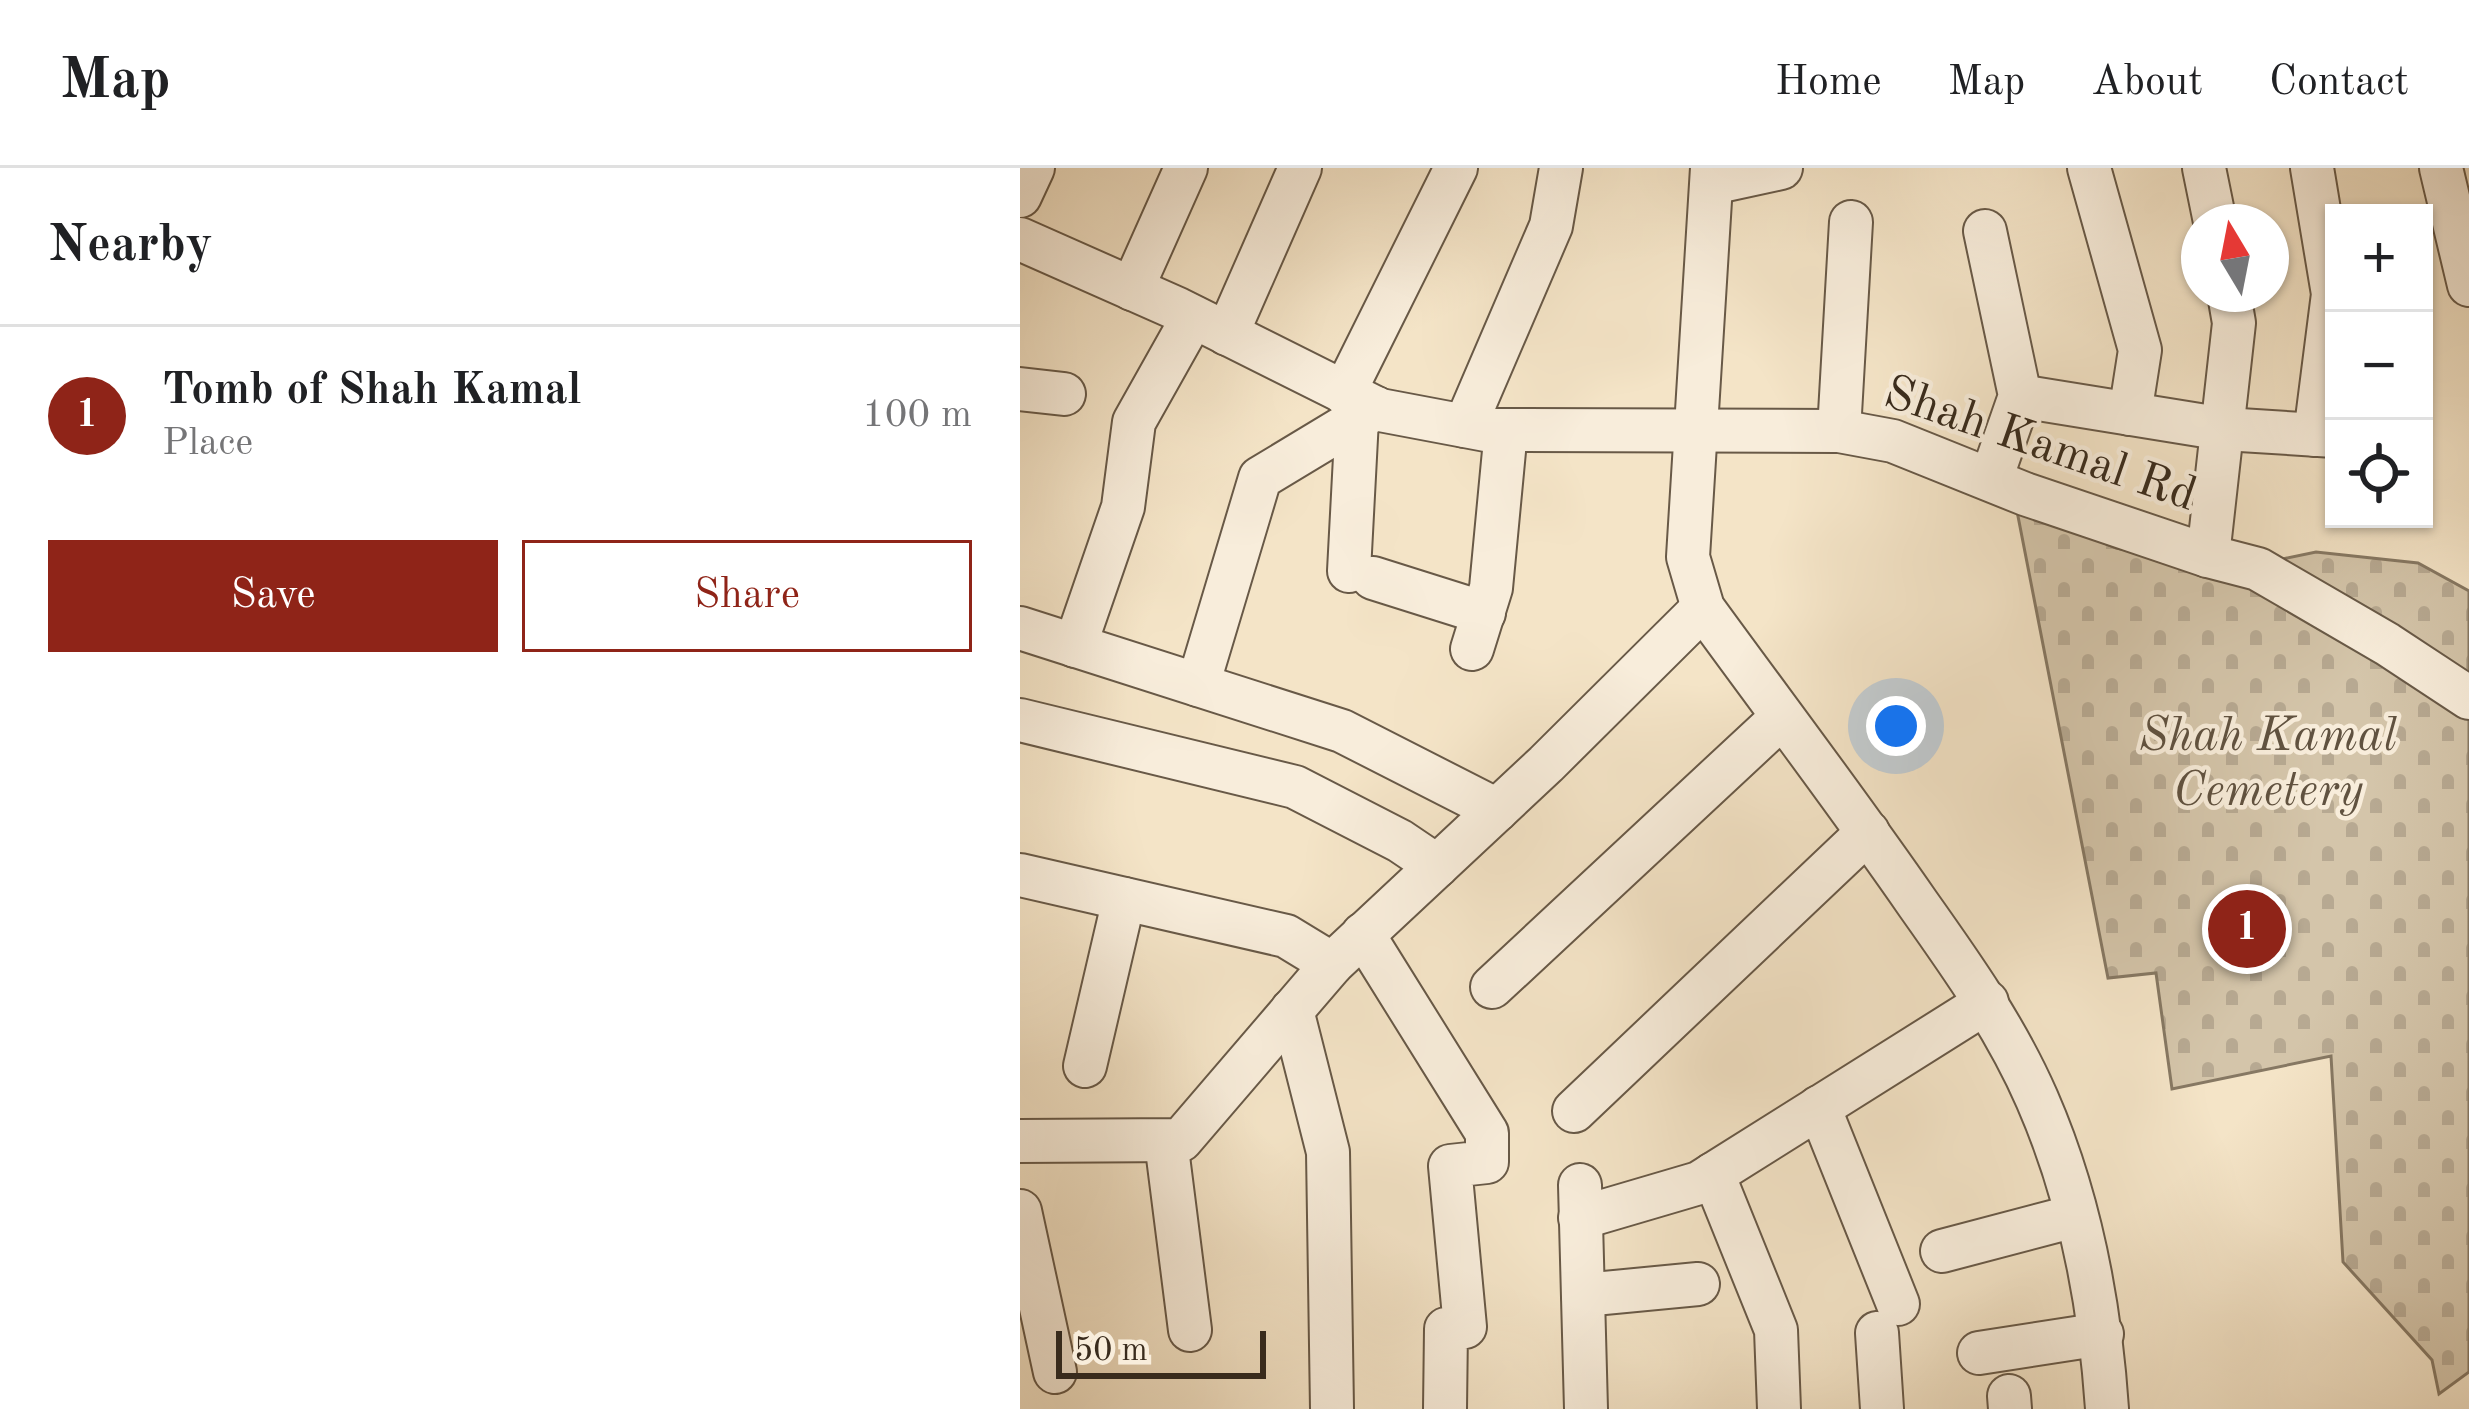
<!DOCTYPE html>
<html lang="en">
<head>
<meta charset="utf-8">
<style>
	:root { --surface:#fff; --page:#f2f2f2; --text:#202124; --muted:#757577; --line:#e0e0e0; --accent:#8f2418 }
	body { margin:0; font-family:"Old Standard TT",serif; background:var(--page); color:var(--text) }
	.controls { position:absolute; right:36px; top:36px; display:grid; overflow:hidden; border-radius:0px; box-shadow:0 3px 9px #0004 }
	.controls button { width:108px; height:108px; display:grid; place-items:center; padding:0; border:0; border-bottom:3px solid var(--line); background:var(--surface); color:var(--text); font:60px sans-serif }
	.compass { position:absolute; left:1161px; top:36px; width:108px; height:108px; border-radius:50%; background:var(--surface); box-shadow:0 3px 9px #0004; rotate:350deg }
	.scale { position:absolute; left:36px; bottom:30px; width:210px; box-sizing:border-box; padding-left:12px; border:6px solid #392b1c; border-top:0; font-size:33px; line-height:42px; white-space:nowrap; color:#392b1c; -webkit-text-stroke:9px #f8eddb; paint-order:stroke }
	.you { position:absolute; left:876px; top:558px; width:42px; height:42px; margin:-30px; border:9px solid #fff; border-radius:50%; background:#1a73e8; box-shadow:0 0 0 18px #1a73e833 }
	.badge { display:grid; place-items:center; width:78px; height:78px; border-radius:50%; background:var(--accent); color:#fff; font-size:39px; font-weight:700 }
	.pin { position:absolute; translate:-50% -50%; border:6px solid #fff; box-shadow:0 3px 12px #0006 }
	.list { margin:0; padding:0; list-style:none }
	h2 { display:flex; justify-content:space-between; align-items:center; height:156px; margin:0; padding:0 48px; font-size:51px }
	h2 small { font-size:39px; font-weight:400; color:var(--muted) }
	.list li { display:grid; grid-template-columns:78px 1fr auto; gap:36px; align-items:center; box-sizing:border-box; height:180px; padding:0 48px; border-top:3px solid var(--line) }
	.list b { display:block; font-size:45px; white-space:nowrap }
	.list p { margin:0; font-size:39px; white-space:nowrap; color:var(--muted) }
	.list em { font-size:39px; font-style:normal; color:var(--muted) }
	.actions { display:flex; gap:24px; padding:36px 48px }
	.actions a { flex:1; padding:27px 0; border:3px solid var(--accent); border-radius:0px; text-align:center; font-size:42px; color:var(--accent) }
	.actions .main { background:var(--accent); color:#fff }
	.icon { flex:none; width:66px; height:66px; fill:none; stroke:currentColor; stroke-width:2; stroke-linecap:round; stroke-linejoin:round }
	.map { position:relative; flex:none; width:1449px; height:1241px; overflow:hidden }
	header { display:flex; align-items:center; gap:72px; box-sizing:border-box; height:168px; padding:0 60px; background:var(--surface); border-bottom:3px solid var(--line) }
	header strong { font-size:57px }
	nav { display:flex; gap:66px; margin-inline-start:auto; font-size:42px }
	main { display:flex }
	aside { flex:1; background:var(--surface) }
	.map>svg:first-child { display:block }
	.cemetery { fill:url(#cemetery-stones); stroke:#867863; stroke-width:3 }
	.building { fill:#9a8b75; stroke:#392b1c; stroke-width:3 }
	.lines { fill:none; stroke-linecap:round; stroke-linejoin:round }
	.minor-casing { stroke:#685947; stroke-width:46 }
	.minor { stroke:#f8eddb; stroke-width:42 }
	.labels { text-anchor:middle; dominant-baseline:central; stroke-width:9; stroke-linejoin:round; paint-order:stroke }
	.street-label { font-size:48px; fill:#392b1c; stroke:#f8eddb }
	.park-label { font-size:48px; font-style:italic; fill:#605240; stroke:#f8eddb }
</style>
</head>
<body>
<header>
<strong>Map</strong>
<nav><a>Home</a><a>Map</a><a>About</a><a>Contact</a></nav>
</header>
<main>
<aside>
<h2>Nearby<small></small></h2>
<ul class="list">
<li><span class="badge">1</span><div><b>Tomb of Shah Kamal</b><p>Place</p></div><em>100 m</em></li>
</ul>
<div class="actions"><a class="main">Save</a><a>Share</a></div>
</aside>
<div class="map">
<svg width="1449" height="1241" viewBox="0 0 1449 1241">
	<defs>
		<pattern id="cemetery-stones" width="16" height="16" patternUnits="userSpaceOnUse" patternTransform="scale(3)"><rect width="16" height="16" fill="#d4c5aa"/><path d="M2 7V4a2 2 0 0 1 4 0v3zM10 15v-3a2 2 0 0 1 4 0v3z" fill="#b7a992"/></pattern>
	</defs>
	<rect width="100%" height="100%" fill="#f4e4c7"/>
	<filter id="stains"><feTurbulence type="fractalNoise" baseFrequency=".00167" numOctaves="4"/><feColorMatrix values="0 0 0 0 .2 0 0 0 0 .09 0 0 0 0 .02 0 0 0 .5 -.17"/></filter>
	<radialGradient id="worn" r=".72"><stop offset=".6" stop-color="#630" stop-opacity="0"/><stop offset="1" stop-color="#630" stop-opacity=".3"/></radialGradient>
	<path class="cemetery" d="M996,338L1096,380L1188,398L1215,401L1296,384L1398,395L1449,423V1204L1419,1226L1412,1192L1323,1094L1311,888L1152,921L1136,805L1088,810Z"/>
	<path class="building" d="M1248,727L1258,786L1206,794L1196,736Z"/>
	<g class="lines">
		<g class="minor-casing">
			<g id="minor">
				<path d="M692,0L668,389L683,440C755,539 829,636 898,736C942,798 986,860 1017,931C1059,1027 1080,1136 1087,1241"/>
				<path d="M1069,0L1120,182L1110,246"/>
				<path d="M1184,0L1195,54"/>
				<path d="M1292,0L1313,126L1295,267"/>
				<path d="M1421,0L1449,117"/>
				<path d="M692,15L761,0"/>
				<path d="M0,28L13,0"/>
				<path d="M965,63L1000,228L971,311"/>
				<path d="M0,71L158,141L360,242L466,262L819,263L873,273L1005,326L1188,388L1238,401L1367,476L1449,530"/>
				<path d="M112,121L166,0"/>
				<path d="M207,166L280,0"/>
				<path d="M0,221L44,226"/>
				<path d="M324,225L436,0"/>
				<path d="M1000,228L1204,261L1314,268"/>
				<path d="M445,258L531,58L541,0"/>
				<path d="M819,263L831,54"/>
				<path d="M1188,388L1214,155L1209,126"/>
				<path d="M329,403L337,251"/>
				<path d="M353,410L464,445"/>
				<path d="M0,460L322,563L477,642"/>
				<path d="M55,478L103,339L114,254L173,149"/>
				<path d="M452,481L471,420L486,262"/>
				<path d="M178,517L240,310L356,240"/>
				<path d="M0,552L275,619L380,673L417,698"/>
				<path d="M0,707L266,768L312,796"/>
				<path d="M343,766L467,965V994L430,998L445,1159L426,1161L425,1241"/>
				<path d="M472,819L762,549"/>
				<path d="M272,842L308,984L312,1241"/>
				<path d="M65,898L104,731"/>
				<path d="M799,939L878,1136"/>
				<path d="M554,943L848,664"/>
				<path d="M0,973L161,972L312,796L526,596L683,440"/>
				<path d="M146,973L170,1162"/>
				<path d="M693,1006L756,1162L759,1241"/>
				<path d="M560,1017L566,1241"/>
				<path d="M0,1043L35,1204"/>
				<path d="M560,1050L679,1015L967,834"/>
				<path d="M922,1083L1055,1048"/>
				<path d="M563,1127L678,1116"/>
				<path d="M857,1165L862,1241"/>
				<path d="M959,1185L1082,1166"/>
				<path d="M989,1228L990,1241"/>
			</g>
		</g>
		<use href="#minor" class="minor"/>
	</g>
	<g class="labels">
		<g class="street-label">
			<text transform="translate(1020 277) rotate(19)">Shah Kamal Rd</text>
		</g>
		<g class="park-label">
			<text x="1248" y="569">Shah Kamal<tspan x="1248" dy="55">Cemetery</tspan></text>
		</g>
	</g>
	<rect width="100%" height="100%" filter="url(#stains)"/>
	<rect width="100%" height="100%" fill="url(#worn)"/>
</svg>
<div class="controls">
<button>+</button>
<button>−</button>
<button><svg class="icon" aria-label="locate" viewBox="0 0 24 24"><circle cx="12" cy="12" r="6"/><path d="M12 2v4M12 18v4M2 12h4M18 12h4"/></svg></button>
</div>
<svg class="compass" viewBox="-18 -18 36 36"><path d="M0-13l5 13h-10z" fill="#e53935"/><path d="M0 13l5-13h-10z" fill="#757577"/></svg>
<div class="scale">50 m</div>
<div class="you"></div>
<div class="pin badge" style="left:1227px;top:761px">1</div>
</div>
</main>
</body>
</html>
